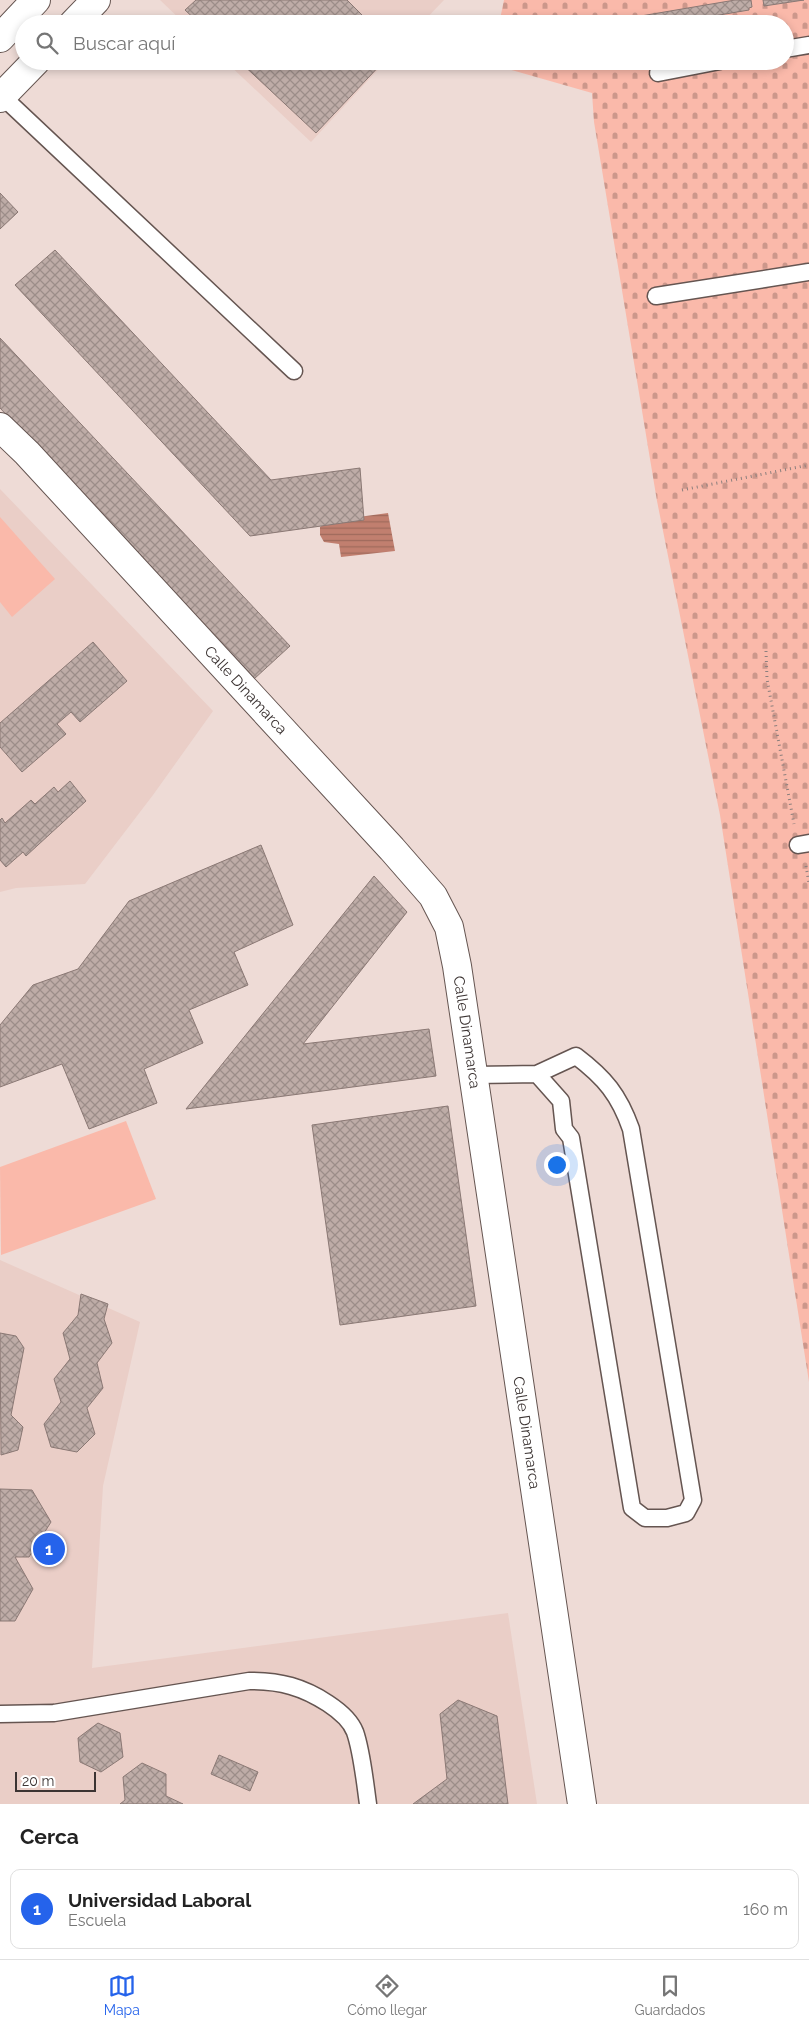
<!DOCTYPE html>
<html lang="es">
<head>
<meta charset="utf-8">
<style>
	:root { --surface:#fff; --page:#f2f2f2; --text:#222; --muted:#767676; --line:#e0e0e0; --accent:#2563eb }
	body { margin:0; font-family:Raleway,sans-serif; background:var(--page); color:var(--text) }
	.scale { position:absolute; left:15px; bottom:12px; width:81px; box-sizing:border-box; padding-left:5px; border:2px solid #3c3433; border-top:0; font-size:14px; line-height:18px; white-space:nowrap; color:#3c3433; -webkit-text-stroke:4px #fff; paint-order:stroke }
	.you { position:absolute; left:556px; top:1164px; width:18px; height:18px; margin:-12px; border:4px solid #fff; border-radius:50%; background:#1a73e8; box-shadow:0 0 0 8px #1a73e833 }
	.badge { display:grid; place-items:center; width:32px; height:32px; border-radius:50%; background:var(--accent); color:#fff; font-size:16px; font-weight:700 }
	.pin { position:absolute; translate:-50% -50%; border:2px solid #fff; box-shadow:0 1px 5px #0006 }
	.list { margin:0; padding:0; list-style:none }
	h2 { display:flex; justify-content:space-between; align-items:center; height:65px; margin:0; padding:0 20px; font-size:21px }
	h2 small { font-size:16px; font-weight:400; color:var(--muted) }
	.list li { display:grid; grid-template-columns:32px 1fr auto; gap:15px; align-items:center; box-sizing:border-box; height:80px; margin:0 10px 10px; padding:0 10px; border:1px solid var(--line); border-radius:10px }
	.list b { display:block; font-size:19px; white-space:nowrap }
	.list p { margin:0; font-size:16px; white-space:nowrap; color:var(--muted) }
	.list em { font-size:16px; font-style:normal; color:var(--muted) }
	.icon { flex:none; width:28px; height:28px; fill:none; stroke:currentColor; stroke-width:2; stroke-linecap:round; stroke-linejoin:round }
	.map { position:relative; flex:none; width:809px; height:1804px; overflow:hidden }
	.search { position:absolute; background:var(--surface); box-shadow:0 2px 8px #0003; left:15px; right:15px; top:15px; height:55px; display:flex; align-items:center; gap:12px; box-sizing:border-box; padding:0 18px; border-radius:28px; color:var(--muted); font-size:19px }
	.sheet { height:155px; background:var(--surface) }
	nav { display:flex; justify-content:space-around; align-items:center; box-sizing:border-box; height:70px; border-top:1px solid var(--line); background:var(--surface); font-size:14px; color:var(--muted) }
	nav a { display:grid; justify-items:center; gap:2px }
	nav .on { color:var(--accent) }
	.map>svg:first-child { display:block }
	.built { fill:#eacec7 }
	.grass { fill:#fab9aa }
	.cemetery { fill:url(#cemetery-stones) }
	.water { fill:url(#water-rules) }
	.building { fill:url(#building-cross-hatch); stroke:#8a7874 }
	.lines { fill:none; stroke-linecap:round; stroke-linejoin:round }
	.lane-casing { stroke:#655551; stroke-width:19 }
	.street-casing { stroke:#655551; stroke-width:30 }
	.primary-casing { stroke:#655551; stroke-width:30 }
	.path { stroke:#8c7f7d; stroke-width:3; stroke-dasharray:1 4; stroke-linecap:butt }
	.lane { stroke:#fff; stroke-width:16 }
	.street { stroke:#fff; stroke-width:28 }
	.primary { stroke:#fff; stroke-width:28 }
	.labels { text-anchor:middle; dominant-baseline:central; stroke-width:4; stroke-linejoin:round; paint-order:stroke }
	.street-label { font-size:15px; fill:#3c3433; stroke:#fff }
</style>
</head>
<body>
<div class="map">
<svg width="809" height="1804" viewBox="0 0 809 1804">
	<defs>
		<pattern id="cemetery-stones" width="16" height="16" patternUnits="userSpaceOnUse" patternTransform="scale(1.25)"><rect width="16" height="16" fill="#fab9aa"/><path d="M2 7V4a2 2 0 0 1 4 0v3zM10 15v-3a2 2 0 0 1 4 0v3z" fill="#cc978b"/></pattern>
		<pattern id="water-rules" width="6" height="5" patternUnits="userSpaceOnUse" patternTransform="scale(1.25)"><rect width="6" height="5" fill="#c17f6f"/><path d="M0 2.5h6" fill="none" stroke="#9e695c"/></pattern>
		<pattern id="building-cross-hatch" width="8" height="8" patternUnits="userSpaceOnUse" patternTransform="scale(1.25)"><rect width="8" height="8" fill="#beaca7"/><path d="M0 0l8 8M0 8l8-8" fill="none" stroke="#9c8d89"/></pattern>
	</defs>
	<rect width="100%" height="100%" fill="#eedbd6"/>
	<g class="built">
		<path d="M160,0H444L421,24H185Z"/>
		<path d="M225,61H386L311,142Z"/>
		<path d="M0,489L213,711L153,795L85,884L16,888L0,892Z"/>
		<path d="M0,1260L140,1322L103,1486L92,1668L508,1613L537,1804H0Z"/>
	</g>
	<g class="grass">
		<path d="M0,517L55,579L12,617L0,602Z"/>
		<path d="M126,1121L156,1199L1,1255L0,1167Z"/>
	</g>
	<path class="cemetery" d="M504,0H809V1382L720,815L657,501L594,122L592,93L491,64V61H785V24H499Z"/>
	<path class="water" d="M388,513L395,551L341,557L339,544L324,542L320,535V527L329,521Z"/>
	<g class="building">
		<path d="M196,0H347L371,24H200L185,10Z"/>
		<path d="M735,0H751L752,7L749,8V10L666,24H630L629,18Z"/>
		<path d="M763,0H804L764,6Z"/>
		<path d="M239,61H384L316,133Z"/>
		<path d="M0,193L18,212L0,229Z"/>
		<path d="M55,250L271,480L360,468L364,520L250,536L15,285Z"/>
		<path d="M0,338L290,646L254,679L0,408Z"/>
		<path d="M93,642L127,681L80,722L71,712L57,724L66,734L22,772L0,747V723Z"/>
		<path d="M70,781L86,801L26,856L23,852L6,867L0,860V820L2,818L5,823L31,800L35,804L54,787L58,792Z"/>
		<path d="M261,845L293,925L234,952L248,985L189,1010L203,1043L144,1069L157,1103L89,1129L62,1064L0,1087V1025L33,985L78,969L129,901Z"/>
		<path d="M374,876L407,912L303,1044L429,1029L436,1076L186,1109Z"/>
		<path d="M448,1106L476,1306L340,1325L312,1125Z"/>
		<path d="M81,1294L108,1304L104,1319L112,1343L97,1363L103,1388L87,1408L95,1434L77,1452L51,1447L44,1424L61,1402L54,1379L70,1359L63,1333L78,1315Z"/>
		<path d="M0,1333L16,1336L24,1348L11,1415L23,1427L18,1450L1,1455Z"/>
		<path d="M0,1489L32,1490L51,1522L29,1557H15L33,1589L15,1621H0Z"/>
		<path d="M458,1700L497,1716L508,1804H413L447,1779L440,1714Z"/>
		<path d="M98,1723L120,1733L123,1757L101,1772L80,1762L78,1738Z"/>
		<path d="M219,1755L258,1772L250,1791L211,1774Z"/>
		<path d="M142,1763L166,1774V1796L183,1804H120L125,1800L123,1777Z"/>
	</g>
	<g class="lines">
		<g class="lane-casing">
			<g id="lane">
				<path d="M785,49L809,45"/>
				<path d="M658,73L720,61"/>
				<path d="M2,96L294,371"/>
				<path d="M656,296L809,272"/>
				<path d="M798,845L809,843"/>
				<path d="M473,1075L537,1074L561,1101L564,1129L571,1138L632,1508L645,1518H667L686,1513L693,1500L631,1129C619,1095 605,1078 576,1056L537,1074"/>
				<path d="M0,1714L54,1713L249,1681C263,1681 277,1682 291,1686C312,1692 347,1711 355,1732C362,1752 365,1783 368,1804"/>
			</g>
		</g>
		<g class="street-casing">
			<g id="street">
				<path id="s1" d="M0,427L27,453L392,849L433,896L449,927L457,966L582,1804"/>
			</g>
		</g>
		<g class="primary-casing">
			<g id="primary">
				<path d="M73,24L96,0"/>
				<path d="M0,38L36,0"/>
				<path d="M0,98L36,61"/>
			</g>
		</g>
		<g class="path">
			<path d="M682,490L809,465"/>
			<path d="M766,651L767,679L794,824"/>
			<path d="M806,866L809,883"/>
		</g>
		<use href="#lane" class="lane"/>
		<use href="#street" class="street"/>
		<use href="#primary" class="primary"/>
	</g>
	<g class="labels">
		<g class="street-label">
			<text stroke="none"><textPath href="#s1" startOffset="360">Calle Dinamarca</textPath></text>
			<text stroke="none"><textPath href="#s1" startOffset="780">Calle Dinamarca</textPath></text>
			<text stroke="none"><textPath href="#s1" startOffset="1185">Calle Dinamarca</textPath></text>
		</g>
	</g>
</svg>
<div class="scale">20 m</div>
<div class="you"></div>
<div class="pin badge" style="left:49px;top:1549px">1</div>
<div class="search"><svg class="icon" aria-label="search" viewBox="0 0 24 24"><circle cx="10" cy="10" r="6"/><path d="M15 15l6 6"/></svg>Buscar aquí</div>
</div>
<section class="sheet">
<h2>Cerca<small></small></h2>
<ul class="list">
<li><span class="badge">1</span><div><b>Universidad Laboral</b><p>Escuela</p></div><em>160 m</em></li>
</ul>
</section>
<nav>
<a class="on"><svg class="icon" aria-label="map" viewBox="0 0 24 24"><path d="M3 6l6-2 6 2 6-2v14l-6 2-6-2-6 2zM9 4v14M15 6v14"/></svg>Mapa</a>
<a><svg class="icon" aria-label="directions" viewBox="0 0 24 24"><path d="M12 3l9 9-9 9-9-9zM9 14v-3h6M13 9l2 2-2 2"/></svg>Cómo llegar</a>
<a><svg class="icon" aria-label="saved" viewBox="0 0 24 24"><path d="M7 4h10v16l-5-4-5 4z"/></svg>Guardados</a>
</nav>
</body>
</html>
